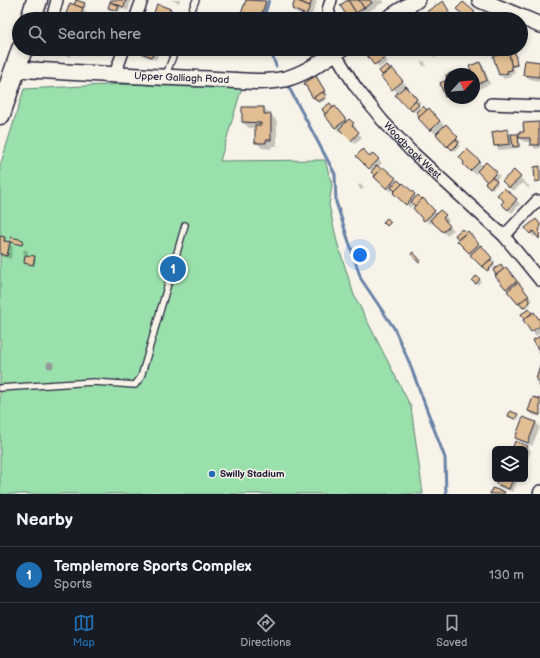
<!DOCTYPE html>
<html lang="en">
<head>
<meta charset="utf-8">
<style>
	:root { --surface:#171b24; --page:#242831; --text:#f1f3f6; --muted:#9ea1a6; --line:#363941; --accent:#1f6fb2 }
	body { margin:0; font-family:"Balsamiq Sans",sans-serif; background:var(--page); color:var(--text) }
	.controls { position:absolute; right:12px; bottom:12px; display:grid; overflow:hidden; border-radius:6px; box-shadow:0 2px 6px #0003 }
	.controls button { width:36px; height:36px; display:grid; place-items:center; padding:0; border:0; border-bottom:1px solid var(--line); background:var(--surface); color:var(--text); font:20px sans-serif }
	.compass { position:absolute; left:444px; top:68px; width:36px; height:36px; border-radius:50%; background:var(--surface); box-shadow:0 2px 6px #0003; rotate:64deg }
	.you { position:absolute; left:360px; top:255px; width:14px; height:14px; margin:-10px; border:3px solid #fff; border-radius:50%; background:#1a73e8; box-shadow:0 0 0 6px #1a73e833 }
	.badge { display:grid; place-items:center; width:26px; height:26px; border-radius:50%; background:var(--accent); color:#fff; font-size:13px; font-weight:700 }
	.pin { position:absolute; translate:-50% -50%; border:2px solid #fff; box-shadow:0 1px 4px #0006 }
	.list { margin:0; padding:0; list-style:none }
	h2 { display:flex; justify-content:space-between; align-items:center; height:52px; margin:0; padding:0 16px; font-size:17px }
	h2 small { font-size:13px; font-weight:400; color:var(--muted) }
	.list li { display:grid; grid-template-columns:26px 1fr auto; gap:12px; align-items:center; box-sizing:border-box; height:56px; padding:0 16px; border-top:1px solid var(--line) }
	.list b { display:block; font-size:15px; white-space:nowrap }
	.list p { margin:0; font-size:13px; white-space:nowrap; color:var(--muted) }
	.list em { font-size:13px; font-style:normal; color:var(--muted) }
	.icon { flex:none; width:22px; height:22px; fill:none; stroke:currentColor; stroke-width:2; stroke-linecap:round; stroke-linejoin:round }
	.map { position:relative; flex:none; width:540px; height:494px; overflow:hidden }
	.search { position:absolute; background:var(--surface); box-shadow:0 2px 6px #0003; left:12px; right:12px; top:12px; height:44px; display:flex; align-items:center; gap:10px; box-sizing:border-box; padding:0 14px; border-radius:22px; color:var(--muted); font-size:15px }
	.sheet { height:108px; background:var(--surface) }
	nav { display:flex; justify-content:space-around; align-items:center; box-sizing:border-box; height:56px; border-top:1px solid var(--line); background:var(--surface); font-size:11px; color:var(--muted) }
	nav a { display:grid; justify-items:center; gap:2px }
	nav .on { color:var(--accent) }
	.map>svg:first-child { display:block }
	.green { fill:#9ae0ac; stroke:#5e8174 }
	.shadow { fill:#0003 }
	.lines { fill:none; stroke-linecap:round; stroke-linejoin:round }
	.stream { stroke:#6782a7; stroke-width:3 }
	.building { fill:#e1be93; stroke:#22223b }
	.lane-casing { stroke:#22223b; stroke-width:8 }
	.street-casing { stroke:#22223b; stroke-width:14 }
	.secondary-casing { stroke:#22223b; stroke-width:18 }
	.highway-casing { stroke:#22223b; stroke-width:23 }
	.lane { stroke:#f7f3e8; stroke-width:5.5 }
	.street { stroke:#f7f3e8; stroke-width:11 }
	.secondary { stroke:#f7f3e8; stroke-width:15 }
	.highway { stroke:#f7f3e8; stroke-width:20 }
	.tree { fill:#929a98 }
	.poi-dot { fill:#1f6fb2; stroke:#f7f3e8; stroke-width:1.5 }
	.labels { text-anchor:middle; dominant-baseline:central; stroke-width:3; stroke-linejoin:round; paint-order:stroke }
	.street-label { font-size:10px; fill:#22223b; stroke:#f7f3e8 }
	.poi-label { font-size:10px; font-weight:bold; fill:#22223b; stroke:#f7f3e8; text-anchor:start }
</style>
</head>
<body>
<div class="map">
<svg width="540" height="494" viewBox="0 0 540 494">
	<rect width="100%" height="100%" fill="#f7f3e8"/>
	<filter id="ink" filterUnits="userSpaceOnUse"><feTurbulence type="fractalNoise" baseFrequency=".025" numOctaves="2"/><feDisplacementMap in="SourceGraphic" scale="8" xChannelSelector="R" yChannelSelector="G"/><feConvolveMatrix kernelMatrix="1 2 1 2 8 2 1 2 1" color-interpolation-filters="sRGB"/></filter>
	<g filter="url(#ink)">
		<path class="green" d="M124,84H193L242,87L220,161L325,160L332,185L329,205L337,242L354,295L411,407L423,494H0V166L24,89Z"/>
		<g class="shadow">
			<path d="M112,0H131L128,11L121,8L119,12L109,7Z"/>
			<path d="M171,0H180L179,3Z"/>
			<path d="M247,0H260L269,6L265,19H240Z"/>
			<path d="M297,0H314L317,2L310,19L297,13L293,9Z"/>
			<path d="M349,0H382L384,2L356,19H350L348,17Z"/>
			<path d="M77,1L86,5L85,9L81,4L79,5L87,13L85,19H65Z"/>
			<path d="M443,3L452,15L446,19H432Z"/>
			<path d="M463,3L478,17L476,19H468L458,9Z"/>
			<path d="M170,9L174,13L172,19H153Z"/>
			<path d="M54,49H73L70,57L58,53Z"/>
			<path d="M141,49H160L156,60L144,56L140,52Z"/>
			<path d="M369,49H379L388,62L379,68L366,51Z"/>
			<path d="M419,49H442L443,50L435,58L430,53L426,56Z"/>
			<path d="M479,49H483L484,52L482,53Z"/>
			<path d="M514,53L519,66L514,67L515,73L511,74V77L504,79L497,71L494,57Z"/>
			<path d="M421,61L425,62L426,67L422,65Z"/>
			<path d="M526,61L540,63V82L528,78L524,74Z"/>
			<path d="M480,63L484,67L490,84L474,91V74H465L472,71Z"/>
			<path d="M386,66L396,73L421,103L418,105L420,107L414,112L411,111L397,95L398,94L380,71Z"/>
			<path d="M450,75V98H456L450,100L446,96Z"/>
			<path d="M316,77L328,95L325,97L327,99L320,103L314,97Z"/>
			<path d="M243,108H264L277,121V146H272L271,149L262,148L256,142V128H249L242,122Z"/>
			<path d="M323,109H333L339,111L348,122L349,120L357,128L355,130L362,137L355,144L342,130L340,132L336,128L325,115L327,114Z"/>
			<path d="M427,111L433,114L461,142L459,144L460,146L455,151L431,130Z"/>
			<path d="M538,123L540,125V148L535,149L531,142H524L519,137L520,148L499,150L495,146L493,132L507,130L511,134L517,135L520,138Z"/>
			<path d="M373,155L382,163L378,167L381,170L383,168L402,185L403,184L417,197L427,203L437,215L440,211L449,220L446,223L453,230L447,236L433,220L429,224L414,204L410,208L395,193L397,191L394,189L391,192L379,181L373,171L357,156L370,158Z"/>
			<path d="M479,162L483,166L486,163L500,176L495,181L498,184L492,189L487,183L488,182L478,171L475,174L464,164Z"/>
			<path d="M514,172L530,187L528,188L523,183L513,191L504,181Z"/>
			<path d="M360,184L364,188L361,190L358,186Z"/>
			<path d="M516,200L520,204L512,213L503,204Z"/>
			<path d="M536,221L540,225V238L537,235L534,237L530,233Z"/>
			<path d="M462,230L471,236L495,262L493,264L495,266L489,271L482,267L458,241L460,239L456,235Z"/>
			<path d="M0,237L4,238L13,247L11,259L0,256Z"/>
			<path d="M22,240L23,246L11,241Z"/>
			<path d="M24,249L28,251L27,256L36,258L35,266L25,263L26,255L23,253Z"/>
			<path d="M494,270H504L510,272L532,300L530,302L531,304L525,309L522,308L496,276L498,275Z"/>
			<path d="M476,277L481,281L478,285L474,281Z"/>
			<path d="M530,312L540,320V333L536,336L524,320L525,319L522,314Z"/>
			<path d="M540,368V388L538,386L537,380Z"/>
			<path d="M540,400V417L533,415L529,411Z"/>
			<path d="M517,415L519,417L517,420L509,416Z"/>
			<path d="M523,418L536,423L540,427L532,446L520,441L516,437Z"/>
			<path d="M527,447L531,451L526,464L525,449H513Z"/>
			<path d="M499,479H518L513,492L501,488L497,484Z"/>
		</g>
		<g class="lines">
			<g class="stream">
				<path d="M263,19L269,0"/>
				<path d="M270,49L276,66"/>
				<path d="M287,84L335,174L336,202L361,279L394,328L409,362L445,458L446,494"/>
			</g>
		</g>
		<g class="building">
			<path d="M76,0L85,3L83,8L74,5Z"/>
			<path d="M111,0H126L124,7L110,2Z"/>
			<path d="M246,0L266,1L260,19H239Z"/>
			<path d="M295,0L310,6L306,15L292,9Z"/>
			<path d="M296,0H312L310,6Z"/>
			<path d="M348,0H359L364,8L356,13Z"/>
			<path d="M348,0L356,13L348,18L340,5Z"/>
			<path d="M359,0H370L372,3L364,8Z"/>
			<path d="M443,1L449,11L436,19H431L426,12Z"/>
			<path d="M110,2L119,6L117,11L108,8Z"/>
			<path d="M463,2L475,12L468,19L456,9Z"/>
			<path d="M70,3L83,8L80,19H64Z"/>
			<path d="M157,4L171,9L167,19H152Z"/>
			<path d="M53,49H68L66,54Z"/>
			<path d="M140,49H155L152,57L139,52Z"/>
			<path d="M367,49H379L385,58L374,65L364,51Z"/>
			<path d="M418,49H436L430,55L426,50L422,53Z"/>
			<path d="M515,52L517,65L511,66L509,53Z"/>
			<path d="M509,53L512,70L507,71L508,73L499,75L493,56Z"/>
			<path d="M525,60L540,62L539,77L523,75Z"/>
			<path d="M480,62L487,80L474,86V74H463L471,70L469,66Z"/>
			<path d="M386,65L390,69L382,75L379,71Z"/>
			<path d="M392,68L403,81L392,90L381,77Z"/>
			<path d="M457,71L458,74H450V95L445,97L440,83L447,80L446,75Z"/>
			<path d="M316,76L325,91L313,98L304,83Z"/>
			<path d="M406,86L417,99L407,108L395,95Z"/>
			<path d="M323,92L326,97L318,102L314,97Z"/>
			<path d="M415,101L419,105L412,111L408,107Z"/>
			<path d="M330,103L333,108L325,114L322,109Z"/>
			<path d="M335,106L346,120L335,128L324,115Z"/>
			<path d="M423,106L427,110L420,117L416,112Z"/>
			<path d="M242,107H264V114H271V140H266V143H255V125H261V123L242,122Z"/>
			<path d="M429,108L440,121L430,131L418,118Z"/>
			<path d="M349,119L354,123L352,125L359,132L351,141L339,129Z"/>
			<path d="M539,122V145H530V138H519V132H524L523,123Z"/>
			<path d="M446,124L458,137L447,147L436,134Z"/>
			<path d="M508,129L510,144L494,146L492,132Z"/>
			<path d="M511,134H518L519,146L513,147Z"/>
			<path d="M456,139L459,143L452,150L448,146Z"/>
			<path d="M363,149L370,157L373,153L379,159L369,169L356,156Z"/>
			<path d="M467,149L480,161L470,171L463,164L464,162L459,157Z"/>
			<path d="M486,162L497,172L487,182L477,171Z"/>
			<path d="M377,165L381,169L375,176L371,172Z"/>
			<path d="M540,166V181L535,182L534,167Z"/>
			<path d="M383,167L396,178L387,189L374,177Z"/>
			<path d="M514,170L521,177L509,188L502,181Z"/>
			<path d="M492,177L497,181L490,188L485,183Z"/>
			<path d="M398,180L402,184L395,191L391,187Z"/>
			<path d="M403,183L415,194L406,205L393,193Z"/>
			<path d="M504,188L517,199L508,210L501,204L504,201L497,195Z"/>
			<path d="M418,195L422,199L415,206L411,202Z"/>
			<path d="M423,198L435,211L424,221L413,208Z"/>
			<path d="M440,210L446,215L443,218L450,226L443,232L430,220Z"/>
			<path d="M387,218L391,222L387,226L383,222Z"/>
			<path d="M536,219L540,224L539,239L533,231L530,234L525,228Z"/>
			<path d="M462,229L466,233L458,239L455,235Z"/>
			<path d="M468,231L479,244L469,253L457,241Z"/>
			<path d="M0,236L5,237L4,241L10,242L7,256L0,254Z"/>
			<path d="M11,237L23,240L22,245L10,242Z"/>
			<path d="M481,245L492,258L482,267L470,255Z"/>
			<path d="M413,252L421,261L419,263L411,254Z"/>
			<path d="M25,255L35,256L33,265L24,263Z"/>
			<path d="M490,260L494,264L487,271L483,266Z"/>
			<path d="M501,264L504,269L496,275L493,270Z"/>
			<path d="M506,267L517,281L506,289L495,276Z"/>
			<path d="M476,276L480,279L476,284L472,281Z"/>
			<path d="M518,282L529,296L518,304L507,291Z"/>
			<path d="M527,297L530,302L523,308L519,303Z"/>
			<path d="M529,309L532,313L524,319L521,314Z"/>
			<path d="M534,312L540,321V326L531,332L523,320Z"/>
			<path d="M540,336V353L533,340Z"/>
			<path d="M540,365V381L536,380Z"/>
			<path d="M533,397L540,399V415L528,411Z"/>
			<path d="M510,411L518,414L515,419L508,416Z"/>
			<path d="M523,417L536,422L528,443L515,438Z"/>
			<path d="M515,441L528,446L525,453V449H512Z"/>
			<path d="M498,479H513L509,489L496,484Z"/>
			<path d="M492,488L505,492L504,494H490Z"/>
		</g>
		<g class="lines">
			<g class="lane-casing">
				<g id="lane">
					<path d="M188,19L196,0"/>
					<path d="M165,77L176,49"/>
					<path d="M0,388L94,382L135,385L141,377L185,225"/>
				</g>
			</g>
			<g class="street-casing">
				<g id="street">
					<path d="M52,19L57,0"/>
					<path d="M135,19L142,0"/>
					<path d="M331,19L328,10L331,0"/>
					<path id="s1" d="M335,53L355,86L382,120L410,150L504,236L540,280"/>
					<path d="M115,74L124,49"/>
					<path d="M491,104L540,106"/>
					<path d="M504,236L537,201H540"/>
					<path d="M539,494L540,491"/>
				</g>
			</g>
			<g class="secondary-casing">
				<g id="secondary">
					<path d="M480,0L540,25"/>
					<path d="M387,19L417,0"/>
					<path id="s2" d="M15,69C80,73 144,77 209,79C233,80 261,84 285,79C305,74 324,60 341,49"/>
				</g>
			</g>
			<g class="highway-casing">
				<g id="highway">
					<path d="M31,19L37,0"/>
					<path d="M0,114L22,49"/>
				</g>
			</g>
			<use href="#lane" class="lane"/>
			<use href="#street" class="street"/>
			<use href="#secondary" class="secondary"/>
			<use href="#highway" class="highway"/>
		</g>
		<circle class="tree" cx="50" cy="365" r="3.5"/>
	</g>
	<circle class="poi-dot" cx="212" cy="474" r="4"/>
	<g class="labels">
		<g class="street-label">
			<text stroke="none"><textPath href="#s2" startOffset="167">Upper Galliagh Road</textPath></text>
			<text stroke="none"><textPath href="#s1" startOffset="125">Woodbrook West</textPath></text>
		</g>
		<g class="poi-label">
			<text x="220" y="474">Swilly Stadium</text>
		</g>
	</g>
</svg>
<div class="controls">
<button><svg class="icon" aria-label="layers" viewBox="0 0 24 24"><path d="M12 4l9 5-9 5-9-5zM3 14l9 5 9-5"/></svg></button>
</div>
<svg class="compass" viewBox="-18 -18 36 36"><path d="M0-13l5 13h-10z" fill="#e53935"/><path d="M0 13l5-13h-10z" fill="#9ea1a6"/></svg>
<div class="you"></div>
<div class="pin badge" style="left:173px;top:269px">1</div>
<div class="search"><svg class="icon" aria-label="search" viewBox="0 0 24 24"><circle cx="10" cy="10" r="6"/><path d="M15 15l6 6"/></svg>Search here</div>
</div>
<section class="sheet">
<h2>Nearby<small></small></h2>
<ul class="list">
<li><span class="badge">1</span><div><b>Templemore Sports Complex</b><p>Sports</p></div><em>130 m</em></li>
</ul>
</section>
<nav>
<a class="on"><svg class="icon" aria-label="map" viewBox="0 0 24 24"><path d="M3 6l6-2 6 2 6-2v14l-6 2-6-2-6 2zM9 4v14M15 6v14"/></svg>Map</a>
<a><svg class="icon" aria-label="directions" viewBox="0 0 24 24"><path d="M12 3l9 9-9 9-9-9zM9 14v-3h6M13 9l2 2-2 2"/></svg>Directions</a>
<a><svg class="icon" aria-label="saved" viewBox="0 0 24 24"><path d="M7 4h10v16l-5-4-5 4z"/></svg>Saved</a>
</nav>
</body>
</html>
